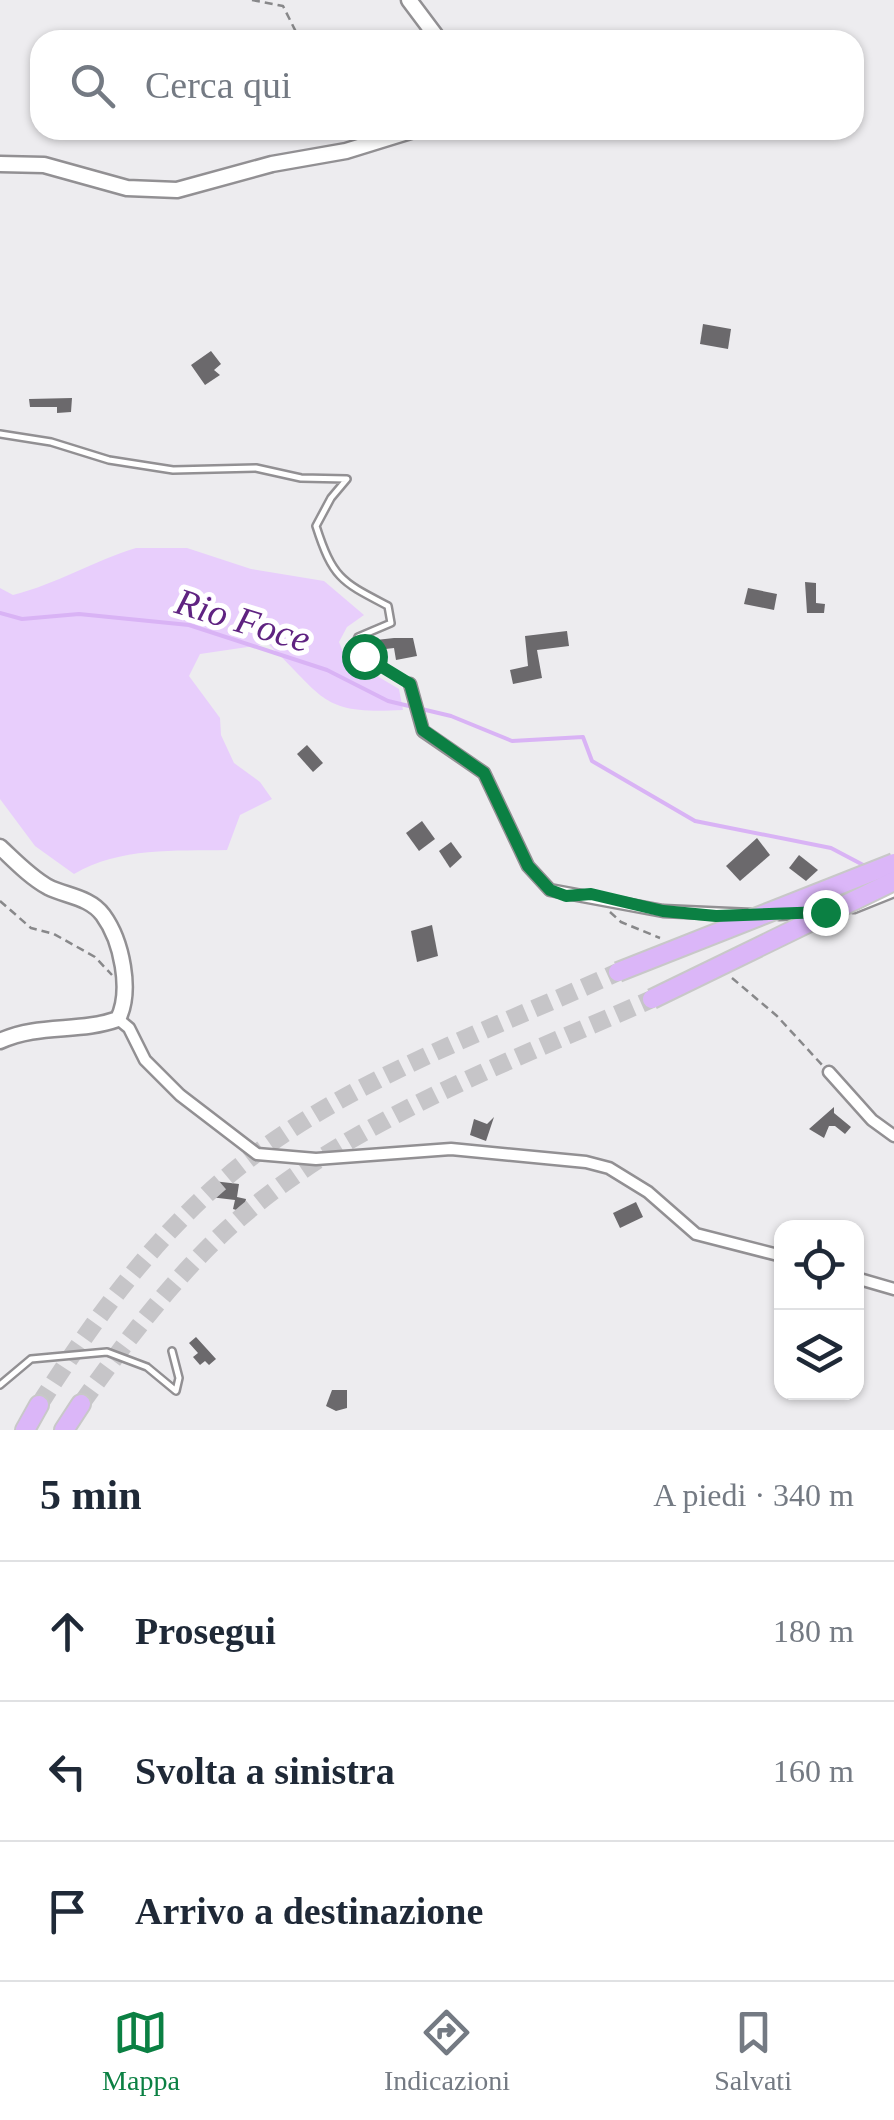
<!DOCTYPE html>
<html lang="it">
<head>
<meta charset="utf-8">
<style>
	:root { --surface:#fff; --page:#f6f6f7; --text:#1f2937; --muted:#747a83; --line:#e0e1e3; --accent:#0b8043 }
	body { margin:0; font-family:Georgia,serif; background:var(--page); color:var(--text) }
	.controls { position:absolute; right:30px; bottom:30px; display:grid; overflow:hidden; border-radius:20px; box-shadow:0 2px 8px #0004 }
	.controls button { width:90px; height:90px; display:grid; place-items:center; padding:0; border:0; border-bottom:2px solid var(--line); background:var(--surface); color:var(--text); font:50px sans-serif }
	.stop { position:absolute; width:30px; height:30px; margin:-22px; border:8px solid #0b8043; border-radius:50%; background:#fff }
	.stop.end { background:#0b8043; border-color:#fff; box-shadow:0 2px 10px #0008 }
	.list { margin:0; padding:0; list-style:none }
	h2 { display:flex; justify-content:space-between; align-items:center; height:130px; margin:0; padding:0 40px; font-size:42px }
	h2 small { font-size:32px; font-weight:400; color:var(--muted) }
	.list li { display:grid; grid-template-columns:65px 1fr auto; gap:30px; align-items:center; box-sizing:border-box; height:140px; padding:0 40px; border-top:2px solid var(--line) }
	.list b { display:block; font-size:38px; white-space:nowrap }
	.list em { font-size:32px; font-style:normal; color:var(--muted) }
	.icon { flex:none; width:55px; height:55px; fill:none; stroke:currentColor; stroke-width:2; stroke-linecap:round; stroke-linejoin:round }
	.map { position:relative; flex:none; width:894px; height:1430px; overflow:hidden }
	.search { position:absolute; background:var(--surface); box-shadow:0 2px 8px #0004; left:30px; right:30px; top:30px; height:110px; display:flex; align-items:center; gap:25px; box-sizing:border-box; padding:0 35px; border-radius:30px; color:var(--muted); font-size:38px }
	.sheet { height:550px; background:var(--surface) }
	nav { display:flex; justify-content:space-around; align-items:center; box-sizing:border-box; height:140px; border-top:2px solid var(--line); background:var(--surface); font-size:28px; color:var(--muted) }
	nav a { display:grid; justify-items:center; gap:5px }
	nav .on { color:var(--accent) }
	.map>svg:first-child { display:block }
	.green { fill:#e8cefc }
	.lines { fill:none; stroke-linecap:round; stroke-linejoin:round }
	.stream { stroke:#d9b3f5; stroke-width:4 }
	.building { fill:#6b696c }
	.motorway-tunnel { stroke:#c6c5c8; stroke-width:18; stroke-dasharray:18 9; stroke-linecap:butt }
	.service-casing { stroke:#929093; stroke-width:10 }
	.minor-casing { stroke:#929093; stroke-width:15 }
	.secondary-casing { stroke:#929093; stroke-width:19 }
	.motorway-casing { stroke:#c8c8c8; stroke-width:22 }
	.path { stroke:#88888a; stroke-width:2.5; stroke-dasharray:8 5; stroke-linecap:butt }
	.service { stroke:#fff; stroke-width:5 }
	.minor { stroke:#fff; stroke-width:10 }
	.secondary { stroke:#fff; stroke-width:14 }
	.motorway { stroke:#dbb6f8; stroke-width:18 }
	.motorway-bridge-casing { stroke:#c8c8c8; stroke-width:22; stroke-linecap:butt }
	.motorway-bridge { stroke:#dbb6f8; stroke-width:18 }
	.route { stroke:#0b8043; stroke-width:12 }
	.labels { text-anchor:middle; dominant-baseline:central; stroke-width:10; stroke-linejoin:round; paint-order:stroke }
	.water-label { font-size:38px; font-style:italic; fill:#5f2381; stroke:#fff }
</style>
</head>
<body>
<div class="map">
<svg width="894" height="1430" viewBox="0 0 894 1430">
	<rect width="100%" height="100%" fill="#edecef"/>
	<path class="green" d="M136,548H187L251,569L324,581L364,615L347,627L339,642L345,657L399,689L403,710C319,715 325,697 268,644L200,654L189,676L220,718L221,735L234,763L260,782L272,799L240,815L227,850C175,851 120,847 74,874L35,846L0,799V588L13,595C57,584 93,561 136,548Z"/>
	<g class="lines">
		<path class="stream" d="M0,613L22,619L79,614L189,625L327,670L388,701L451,716L512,741L583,737L592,761L695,821L831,848L867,867"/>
	</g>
	<g class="building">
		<path d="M703,324L731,329L728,349L700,344Z"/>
		<path d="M211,351L221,364L214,370L220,375L205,385L191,365Z"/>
		<path d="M72,398L71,412L57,413V407H30L29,399Z"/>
		<path d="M805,582L816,583V603L825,604L824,613H807Z"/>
		<path d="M748,588L777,594L774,610L744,604Z"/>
		<path d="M567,631L569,646L537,650L542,678L513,684L510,670L528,666L525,636Z"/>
		<path d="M394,638H413L417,656L396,660L394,648L377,650L376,640Z"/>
		<path d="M307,745L323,763L313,772L297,754Z"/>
		<path d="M422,821L435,839L419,851L406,833Z"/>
		<path d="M757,838L770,855L740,881L726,866Z"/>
		<path d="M451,842L462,857L450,868L439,851Z"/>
		<path d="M799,855L818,870L806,881L789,868Z"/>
		<path d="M432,925L438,956L417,962L411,931Z"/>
		<path d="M834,1107V1113L851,1127L845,1134L835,1126H829L824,1138L809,1129Z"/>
		<path d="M494,1117L486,1141L470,1135L474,1119L487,1124Z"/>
		<path d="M213,1181L239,1184L237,1197L246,1199L243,1212L233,1209L235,1200L210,1197Z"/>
		<path d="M636,1202L643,1217L620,1228L613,1213Z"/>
		<path d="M196,1337L216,1359L209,1365L205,1361L200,1365L193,1357L198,1353L189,1343Z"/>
		<path d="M332,1390H347V1408L336,1411L326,1406Z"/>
	</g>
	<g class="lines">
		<g class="motorway-tunnel">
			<path d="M81,1404C124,1344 168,1285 221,1235C340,1123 505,1064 652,999"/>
			<path d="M39,1405C97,1315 160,1228 245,1162C354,1077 493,1029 618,972"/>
		</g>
		<g class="service-casing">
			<g id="service">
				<path d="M0,434L51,442L109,460L173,470L256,468L301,478L347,479L331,498L316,526C333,579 342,582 388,606L391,623L358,637L354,647L407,683"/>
				<path d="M0,1385L31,1359L107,1352L147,1367L176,1391L179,1378L172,1351"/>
			</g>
		</g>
		<g class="minor-casing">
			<g id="minor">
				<path d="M410,684L423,731L484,773L528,866L550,890L663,911L752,915"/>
				<path d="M854,907L894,891"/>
				<path d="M779,914L822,912"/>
				<path d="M118,1019L129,1028L145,1060L180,1095L257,1154L316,1159L451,1149L586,1162L609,1168L648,1192L696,1234L782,1256"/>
				<path d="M829,1072L872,1120L894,1136"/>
				<path d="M856,1278L894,1289"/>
			</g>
		</g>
		<g class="secondary-casing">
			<g id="secondary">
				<path d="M409,0L439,40"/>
				<path d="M0,164L44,165L127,188L177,190L272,164L346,151L414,130"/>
				<path d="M0,847C15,861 30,877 48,887C66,896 90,897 103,915C122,941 132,991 118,1019C79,1033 39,1023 0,1041"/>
			</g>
		</g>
		<g class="motorway-casing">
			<g id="motorway">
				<path d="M25,1430L39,1405"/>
				<path d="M64,1430L81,1404"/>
			</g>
		</g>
		<g class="path">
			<path d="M252,0L283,6L300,40"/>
			<path d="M0,901L31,928L54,934L95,957L112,975"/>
			<path d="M610,912L621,922L660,938"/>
			<path d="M732,978L777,1016L823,1066"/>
		</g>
		<use href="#service" class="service"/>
		<use href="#minor" class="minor"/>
		<use href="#secondary" class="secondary"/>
		<use href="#motorway" class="motorway"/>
		<g class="motorway-bridge-casing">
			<g id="motorway-bridge">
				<path d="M618,972L894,863"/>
				<path d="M652,999L894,881"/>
			</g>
		</g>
		<use href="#motorway-bridge" class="motorway-bridge"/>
	</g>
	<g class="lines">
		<path class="route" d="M364,656L410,684L423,730L484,773L528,866L550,890L566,896L591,894L663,911L716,916L825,912"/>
	</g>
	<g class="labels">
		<g class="water-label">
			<text transform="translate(243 620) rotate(17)">Rio Foce</text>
		</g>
	</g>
</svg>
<div class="controls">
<button><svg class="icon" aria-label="locate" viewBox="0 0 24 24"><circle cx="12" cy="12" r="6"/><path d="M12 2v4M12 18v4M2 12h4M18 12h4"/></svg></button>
<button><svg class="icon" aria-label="layers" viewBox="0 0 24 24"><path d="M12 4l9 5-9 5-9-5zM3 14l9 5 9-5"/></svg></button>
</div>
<div class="stop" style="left:364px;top:656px"></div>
<div class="stop end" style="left:825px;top:912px"></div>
<div class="search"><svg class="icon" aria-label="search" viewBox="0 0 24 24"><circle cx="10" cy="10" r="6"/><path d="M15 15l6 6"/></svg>Cerca qui</div>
</div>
<section class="sheet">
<h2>5 min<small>A piedi · 340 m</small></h2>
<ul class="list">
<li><svg class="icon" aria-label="ahead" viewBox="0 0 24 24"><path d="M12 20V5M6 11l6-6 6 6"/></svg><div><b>Prosegui</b></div><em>180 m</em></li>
<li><svg class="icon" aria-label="left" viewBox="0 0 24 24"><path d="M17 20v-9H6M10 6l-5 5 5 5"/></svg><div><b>Svolta a sinistra</b></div><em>160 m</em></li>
<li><svg class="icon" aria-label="arrive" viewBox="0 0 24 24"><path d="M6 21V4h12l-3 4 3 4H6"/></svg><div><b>Arrivo a destinazione</b></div></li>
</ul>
</section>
<nav>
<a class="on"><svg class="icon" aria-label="map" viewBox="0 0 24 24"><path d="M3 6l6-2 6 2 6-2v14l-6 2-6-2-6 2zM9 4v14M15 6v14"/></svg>Mappa</a>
<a><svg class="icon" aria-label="directions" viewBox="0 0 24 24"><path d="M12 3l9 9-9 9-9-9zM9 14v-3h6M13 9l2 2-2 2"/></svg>Indicazioni</a>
<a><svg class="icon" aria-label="saved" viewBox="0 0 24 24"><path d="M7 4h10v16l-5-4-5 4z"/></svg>Salvati</a>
</nav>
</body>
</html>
